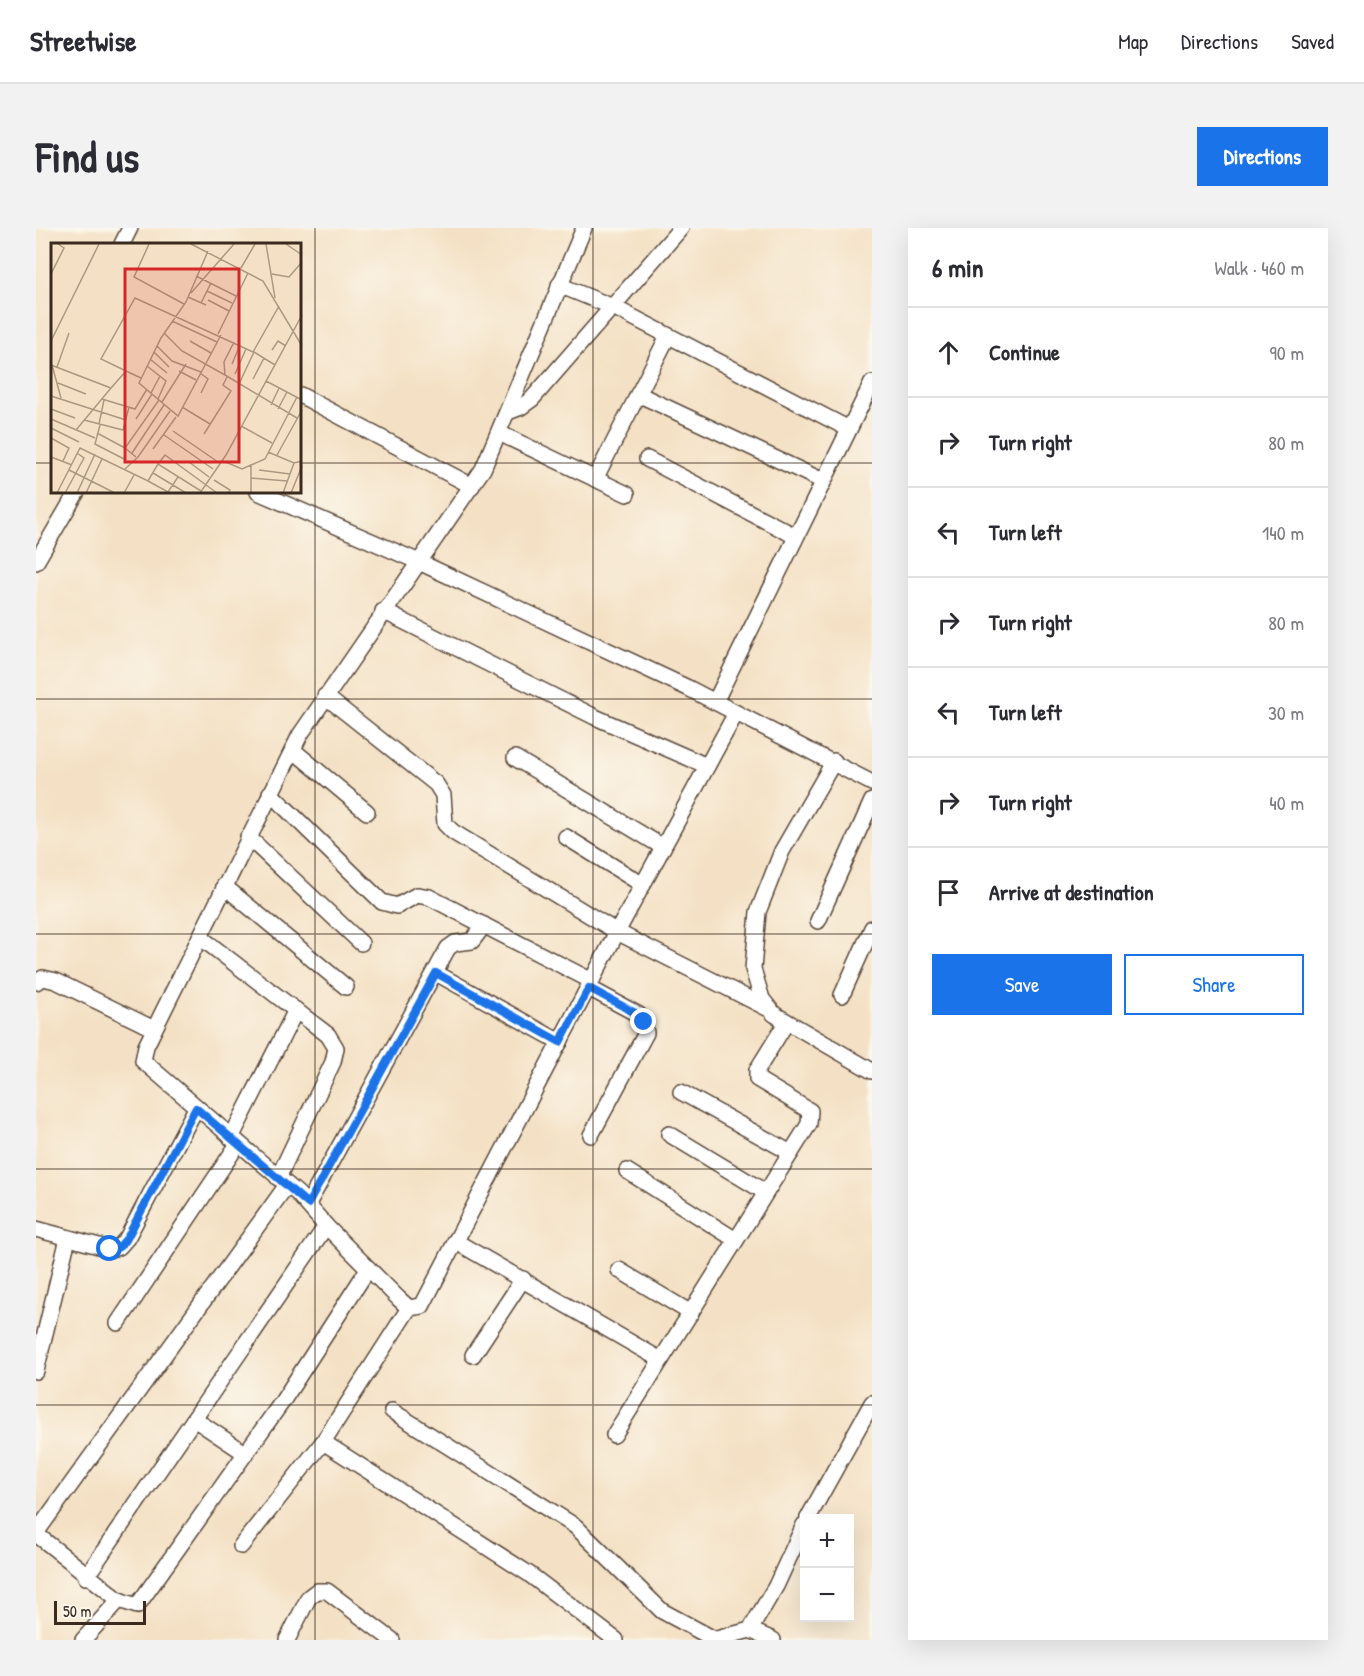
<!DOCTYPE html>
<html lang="en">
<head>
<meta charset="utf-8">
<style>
	:root { --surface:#fff; --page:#f2f2f3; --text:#2b2b33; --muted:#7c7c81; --line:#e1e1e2; --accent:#1a73e8 }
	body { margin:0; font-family:"Patrick Hand",sans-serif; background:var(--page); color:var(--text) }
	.controls { position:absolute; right:18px; bottom:18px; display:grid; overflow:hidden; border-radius:0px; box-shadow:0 6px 24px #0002 }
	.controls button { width:54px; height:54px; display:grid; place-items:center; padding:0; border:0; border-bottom:2px solid var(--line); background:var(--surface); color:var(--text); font:30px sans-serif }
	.scale { position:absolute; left:18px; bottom:15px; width:92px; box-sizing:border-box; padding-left:6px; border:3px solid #3b2a1e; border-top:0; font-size:16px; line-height:21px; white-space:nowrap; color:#3b2a1e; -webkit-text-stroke:4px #fbf7ec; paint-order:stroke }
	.stop { position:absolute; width:18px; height:18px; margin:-14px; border:4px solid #1a73e8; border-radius:50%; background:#fff }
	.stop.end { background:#1a73e8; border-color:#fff; box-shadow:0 2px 6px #0008 }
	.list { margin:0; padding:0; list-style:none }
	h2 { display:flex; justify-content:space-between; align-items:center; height:78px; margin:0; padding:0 24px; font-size:26px }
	h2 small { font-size:20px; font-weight:400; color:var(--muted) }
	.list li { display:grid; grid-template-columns:39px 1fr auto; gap:18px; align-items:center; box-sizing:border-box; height:90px; padding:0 24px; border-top:2px solid var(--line) }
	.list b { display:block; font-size:22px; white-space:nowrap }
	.list em { font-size:20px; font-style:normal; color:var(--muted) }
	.actions { display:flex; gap:12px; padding:18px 24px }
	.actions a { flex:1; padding:14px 0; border:2px solid var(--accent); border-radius:0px; text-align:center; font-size:21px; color:var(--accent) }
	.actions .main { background:var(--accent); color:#fff }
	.icon { flex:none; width:33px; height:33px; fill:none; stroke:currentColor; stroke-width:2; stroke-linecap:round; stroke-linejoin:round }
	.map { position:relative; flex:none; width:836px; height:1412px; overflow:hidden; border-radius:0px }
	header { display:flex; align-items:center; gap:36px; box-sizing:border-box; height:84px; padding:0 30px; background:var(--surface); border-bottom:2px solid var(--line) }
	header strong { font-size:28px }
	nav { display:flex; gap:33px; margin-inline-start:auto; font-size:21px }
	.intro { display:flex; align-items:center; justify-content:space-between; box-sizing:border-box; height:144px; padding:0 36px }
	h1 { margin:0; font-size:42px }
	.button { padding:15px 27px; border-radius:0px; background:var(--accent); color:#fff; font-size:21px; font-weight:700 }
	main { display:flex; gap:36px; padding:0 36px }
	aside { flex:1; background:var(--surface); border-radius:0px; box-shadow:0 6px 24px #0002 }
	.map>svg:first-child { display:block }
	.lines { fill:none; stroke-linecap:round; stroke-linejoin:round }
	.minor-casing { stroke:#574537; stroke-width:18 }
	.minor { stroke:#fff; stroke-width:15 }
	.route { stroke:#1a73e8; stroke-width:8 }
	.grid { fill:none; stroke:#3b2a1e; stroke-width:1.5; stroke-opacity:0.55 }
	.inset-road { fill:none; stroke:#aa9882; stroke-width:1.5 }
	.view { fill:#d62828; fill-opacity:0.15; stroke:#d62828; stroke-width:3 }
	.inset-edge { fill:none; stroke:#3b2a1e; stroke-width:3 }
</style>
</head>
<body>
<header>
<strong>Streetwise</strong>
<nav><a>Map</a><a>Directions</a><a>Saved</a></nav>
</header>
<div class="intro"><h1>Find us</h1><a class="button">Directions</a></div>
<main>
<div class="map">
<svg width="836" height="1412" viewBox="0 0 836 1412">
	<rect width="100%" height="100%" fill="#fbf7ec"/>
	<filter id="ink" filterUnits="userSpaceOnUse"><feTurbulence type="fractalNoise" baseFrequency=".0167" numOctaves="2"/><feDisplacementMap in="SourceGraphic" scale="12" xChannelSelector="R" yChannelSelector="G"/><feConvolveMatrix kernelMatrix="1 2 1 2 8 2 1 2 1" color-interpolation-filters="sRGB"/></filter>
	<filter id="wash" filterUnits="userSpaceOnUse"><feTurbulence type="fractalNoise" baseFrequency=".008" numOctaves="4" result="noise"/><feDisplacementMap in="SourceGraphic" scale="24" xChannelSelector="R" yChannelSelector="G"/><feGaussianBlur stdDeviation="1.35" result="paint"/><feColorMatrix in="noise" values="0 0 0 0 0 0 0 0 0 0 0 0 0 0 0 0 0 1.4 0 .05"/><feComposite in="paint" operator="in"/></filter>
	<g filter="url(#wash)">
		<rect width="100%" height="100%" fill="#f4e1c5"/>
	</g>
	<g filter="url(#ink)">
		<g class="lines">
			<g class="minor-casing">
				<g id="minor">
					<path d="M548,0L447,241L264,507L110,818L107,833L262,966L290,998L363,1071L373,1080L386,1078L581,704L700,485"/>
					<path d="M86,16L94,0"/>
					<path d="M523,57L577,79L813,201"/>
					<path d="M602,166L787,253"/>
					<path d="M264,167L436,258"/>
					<path d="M472,184L485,179L496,171L645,0"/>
					<path d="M463,205L591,266"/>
					<path d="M611,231L759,308"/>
					<path d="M559,251L632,108"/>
					<path d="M222,264L381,333L652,460L836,555"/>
					<path d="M0,334L41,264"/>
					<path d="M347,383L559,489L671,538"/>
					<path d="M289,468L400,556L407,567L409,596L417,604L581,704L731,780"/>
					<path d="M679,474L836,155"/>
					<path d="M257,522L331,584"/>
					<path d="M479,530L627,619"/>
					<path d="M798,533L746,623L722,684L717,741L726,771L738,786L836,843"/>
					<path d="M234,565L346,674L361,678L381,667L393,669L556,753"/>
					<path d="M212,609L325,715"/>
					<path d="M530,609L607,657"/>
					<path d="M188,658L310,759"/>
					<path d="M782,693L836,573"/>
					<path d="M164,709L292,807L300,820L297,834L242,950"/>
					<path d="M400,745L524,814"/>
					<path d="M0,754L7,750L20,753L118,801"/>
					<path d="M553,760L603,787L608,794L610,805L555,907"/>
					<path d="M806,767L836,700"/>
					<path d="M645,864L755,925"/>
					<path d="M633,906L729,964"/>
					<path d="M195,910L260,782"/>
					<path d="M591,943L700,1012"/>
					<path d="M272,976L412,720L419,715L436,713L448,697"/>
					<path d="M0,1001L74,1021L83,1019L91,1010L160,880"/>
					<path d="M419,1013L625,1132"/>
					<path d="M583,1042L655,1085"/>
					<path d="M82,1095L202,916"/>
					<path d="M437,1127L487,1051"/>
					<path d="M0,1143L32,1010"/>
					<path d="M356,1183L539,1298L626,1383L678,1411"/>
					<path d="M158,1191L209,1225"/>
					<path d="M578,1207L773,896L774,883L721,851V842L750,795"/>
					<path d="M287,1214L493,1346L580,1412"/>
					<path d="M772,1290L836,1175"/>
					<path d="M0,1305L251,957"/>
					<path d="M0,1306L83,1372"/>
					<path d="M205,1318L287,1214L373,1080"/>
					<path d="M50,1349L290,998"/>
					<path d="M714,1402L737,1412"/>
					<path d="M47,1412L83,1372L101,1378L246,1174L332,1041"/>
					<path d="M251,1412L273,1369L281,1363H291L356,1412"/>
					<path d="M677,1412L714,1402L740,1358L768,1297"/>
				</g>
			</g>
			<use href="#minor" class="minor"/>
		</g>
	</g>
	<g class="lines" filter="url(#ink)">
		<path class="route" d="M74,1021L83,1019L91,1010L160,880L272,976L400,745L524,814L553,760L603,787L608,794"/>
	</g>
	<path class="grid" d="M279,0V1412M557,0V1412M0,235H16M264,235H836M0,471H836M0,706H836M0,941H836M0,1177H836"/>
	<g transform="translate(15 15)">
		<rect width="250" height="250" fill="#f4e1c5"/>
		<path class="inset-road" d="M98,1L83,34L133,61M140,1L212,38L251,103M215,1L224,55M235,1L251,12M157,8L135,59L110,95L88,140L127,173L170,92M190,25L204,1M0,31L13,5L7,1M221,31L238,34L251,19M145,33L185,53M156,48L181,60M140,50L183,1M137,54L155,62M157,57L178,68M150,60L160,40M121,78L166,99M113,90L131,108L174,132M167,91L197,30M0,98L48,1M139,98L160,110M183,99L173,119L174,132L246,175M106,103L121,118L150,129M221,107L227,98L235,103M103,109L118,124M203,109L224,122M99,116L116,130M181,121L189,102M0,122L60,145L75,128L90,135M1,122L10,155M96,123L115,138L107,156M6,124L18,90M75,128L50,116L84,55L202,109L228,63M128,128L145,137M149,130L157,136L150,150M184,131L195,106M202,136L213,115M215,138L251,157M7,140L35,151M188,141L203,109M100,150L109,133M0,153L75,177M51,156L84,166L96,146M111,159L135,121M220,162L228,145M131,164L159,181M0,166L24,175M227,166L236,149M0,176L44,195M85,176L101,151M33,177L72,187L78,164M48,181L53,157M49,182L44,201L73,216M190,183L221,200M0,185L28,199M25,187L60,145M122,188L167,219M46,190L74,205M153,191L180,148L172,142L176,134M113,192L162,226M0,195L18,205L12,218M102,206L125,174M217,209L243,220L251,218M81,210L113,162M226,212L251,167M0,214L21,222M85,214L74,205L108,157M172,218L191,226L214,216L246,154M138,219L158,234M107,221L114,212L166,250M200,221V250M74,226L87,214L119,168M18,227L64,250M208,227L239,231M102,230L135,250M200,235L236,238M163,237L179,247L177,250M97,238L117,249L127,234M6,250L29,205L97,238L107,221L150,248M14,250L33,215L26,210M26,250L44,211M35,250L51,216M73,250L83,232M149,250L175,212L251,72M232,250L243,220M240,250L251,223"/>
		<path class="view" d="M74,26H188V219H74Z"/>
		<rect width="250" height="250" class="inset-edge"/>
	</g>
</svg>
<div class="controls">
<button>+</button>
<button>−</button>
</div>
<div class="scale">50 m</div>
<div class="stop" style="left:74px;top:1021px"></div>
<div class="stop end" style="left:608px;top:794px"></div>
</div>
<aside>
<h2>6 min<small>Walk · 460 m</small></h2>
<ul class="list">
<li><svg class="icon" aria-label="ahead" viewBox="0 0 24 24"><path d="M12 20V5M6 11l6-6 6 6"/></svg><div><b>Continue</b></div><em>90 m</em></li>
<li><svg class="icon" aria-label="right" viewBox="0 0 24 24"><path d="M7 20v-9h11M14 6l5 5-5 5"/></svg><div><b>Turn right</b></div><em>80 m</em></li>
<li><svg class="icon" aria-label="left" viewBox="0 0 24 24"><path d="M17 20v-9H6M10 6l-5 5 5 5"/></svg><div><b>Turn left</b></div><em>140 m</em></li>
<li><svg class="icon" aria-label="right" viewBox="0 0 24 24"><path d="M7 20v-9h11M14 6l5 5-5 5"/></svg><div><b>Turn right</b></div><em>80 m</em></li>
<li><svg class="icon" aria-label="left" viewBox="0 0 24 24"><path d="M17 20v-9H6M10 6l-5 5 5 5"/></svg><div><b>Turn left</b></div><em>30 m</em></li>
<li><svg class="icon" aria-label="right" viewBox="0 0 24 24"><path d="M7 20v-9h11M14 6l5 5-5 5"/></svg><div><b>Turn right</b></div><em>40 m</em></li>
<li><svg class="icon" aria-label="arrive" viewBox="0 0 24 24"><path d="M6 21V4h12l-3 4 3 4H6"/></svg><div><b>Arrive at destination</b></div></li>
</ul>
<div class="actions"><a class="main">Save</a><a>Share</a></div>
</aside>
</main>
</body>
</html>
